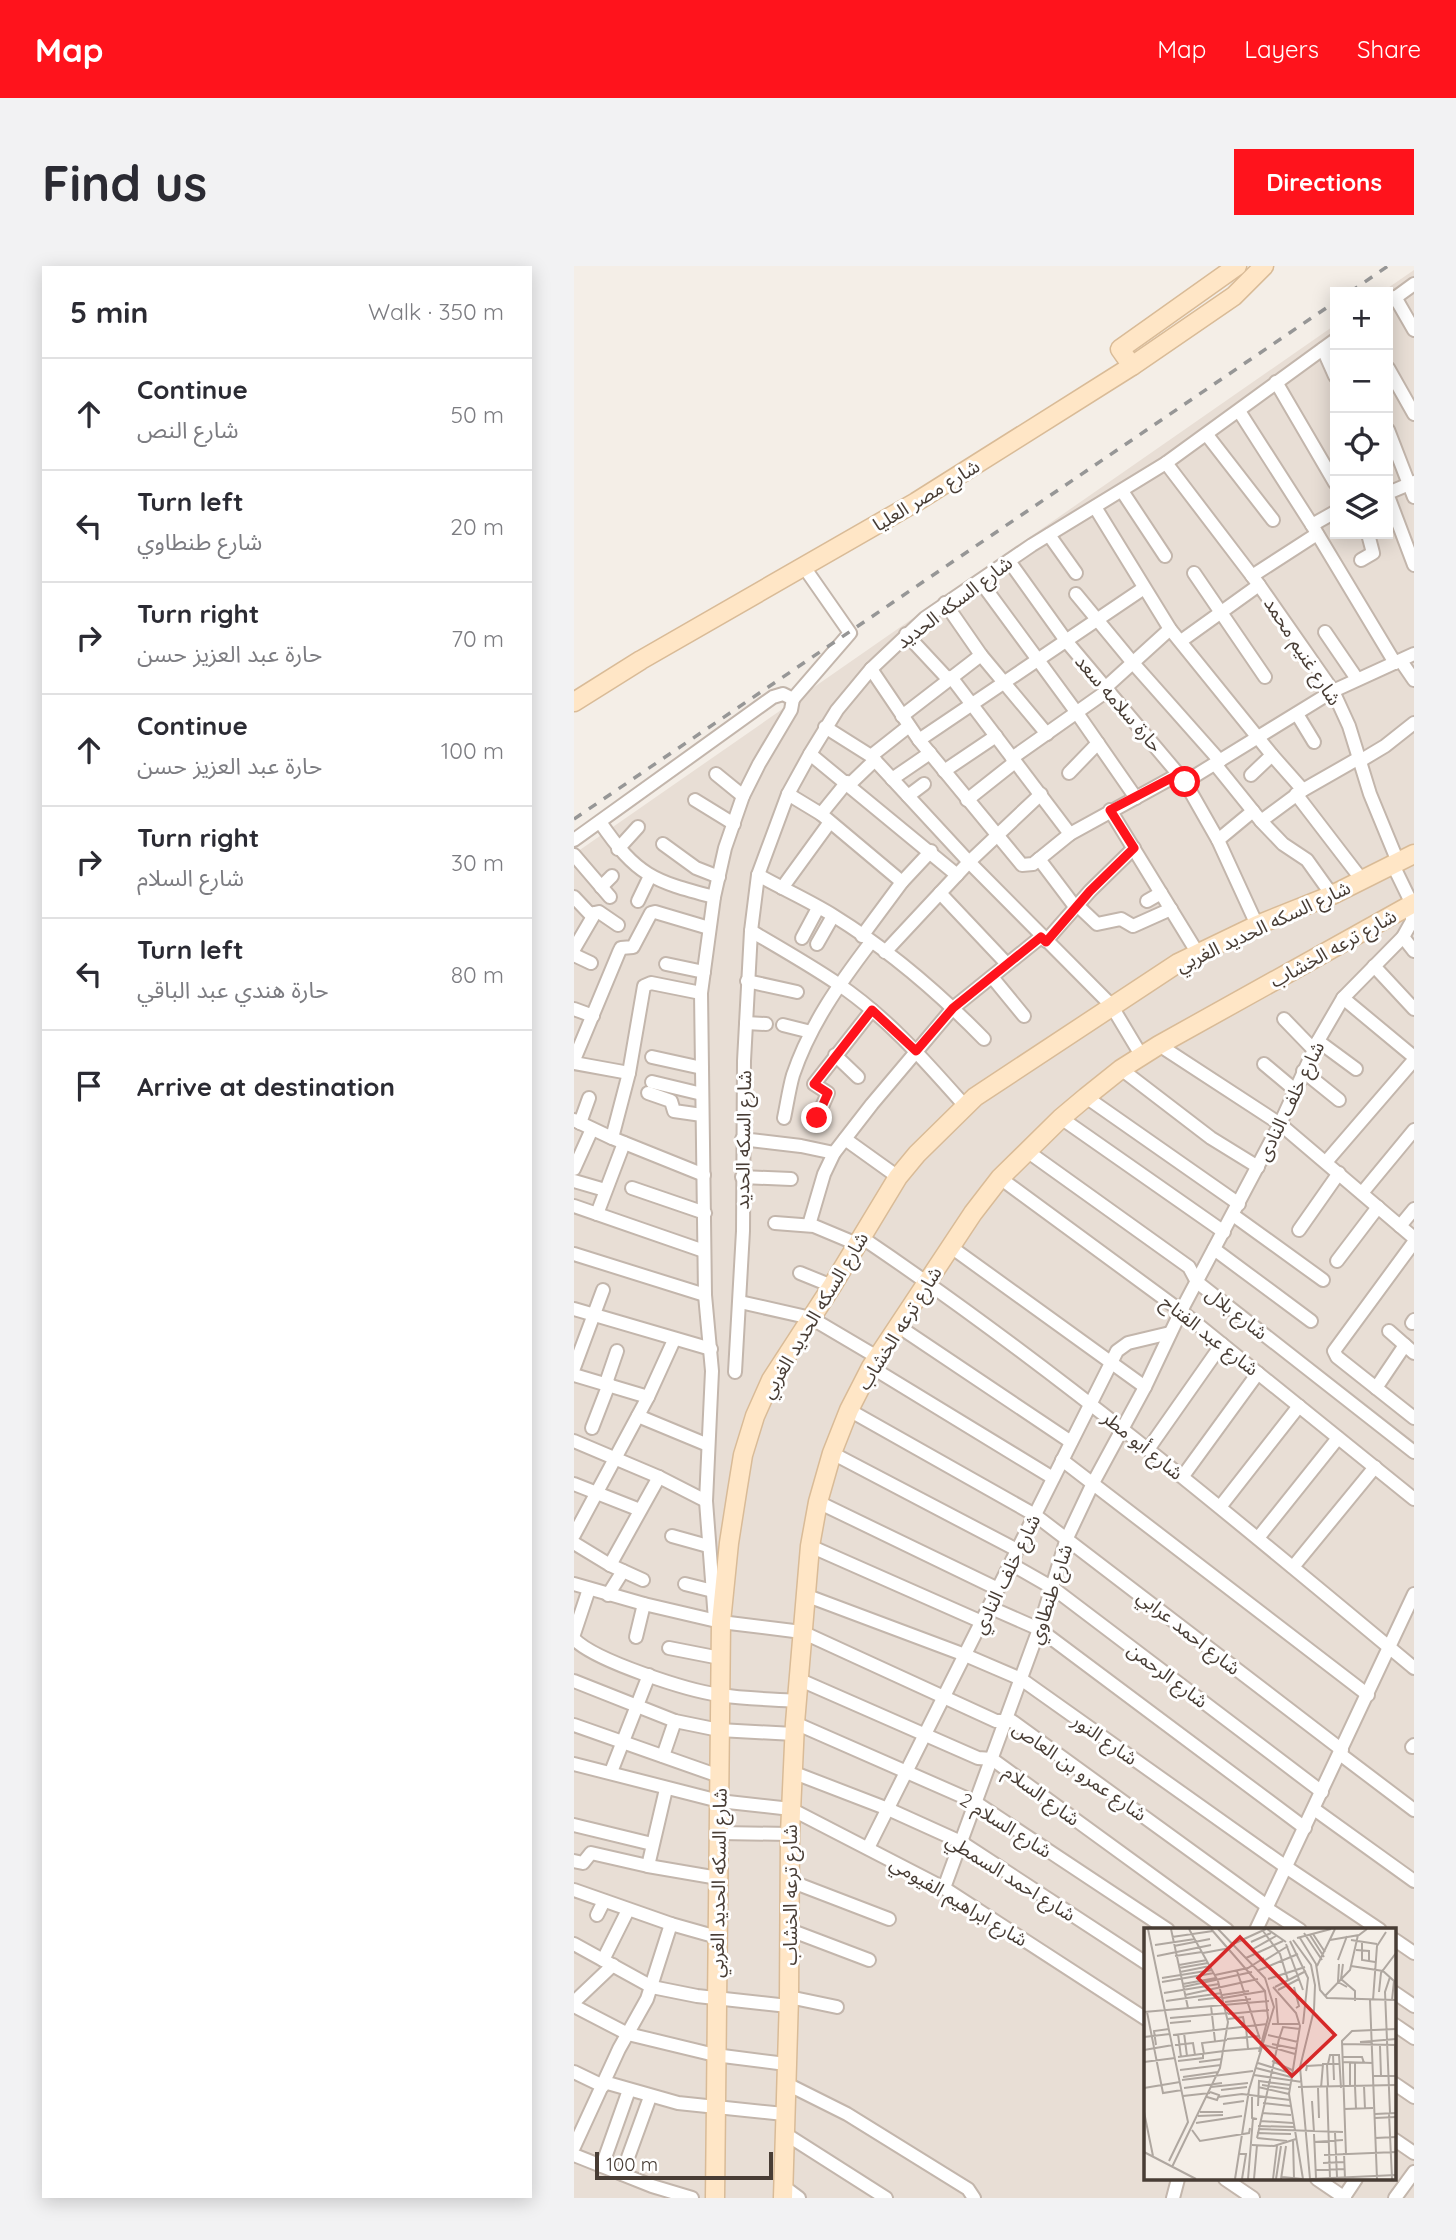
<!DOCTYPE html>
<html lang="en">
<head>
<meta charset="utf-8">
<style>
	:root { --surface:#fff; --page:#f2f2f3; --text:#2b2b33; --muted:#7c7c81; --line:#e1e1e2; --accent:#ff131c }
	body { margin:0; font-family:Quicksand,"Noto Sans Arabic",sans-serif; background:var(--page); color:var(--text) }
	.controls { position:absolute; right:21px; top:21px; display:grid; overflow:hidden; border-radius:0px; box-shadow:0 4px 18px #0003 }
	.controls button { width:63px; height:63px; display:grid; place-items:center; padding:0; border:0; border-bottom:2px solid var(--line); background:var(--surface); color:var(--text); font:35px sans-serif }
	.scale { position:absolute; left:21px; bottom:18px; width:178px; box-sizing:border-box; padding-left:7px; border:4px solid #483d35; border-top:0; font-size:19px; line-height:24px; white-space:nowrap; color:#483d35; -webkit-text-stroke:5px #fff; paint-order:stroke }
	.stop { position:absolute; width:21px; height:21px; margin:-16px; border:5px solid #ff131c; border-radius:50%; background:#fff }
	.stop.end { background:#ff131c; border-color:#fff; box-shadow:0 2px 7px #0008 }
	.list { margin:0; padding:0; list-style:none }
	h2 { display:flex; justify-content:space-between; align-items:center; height:91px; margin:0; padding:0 28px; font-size:30px }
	h2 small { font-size:23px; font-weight:400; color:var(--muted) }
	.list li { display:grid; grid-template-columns:46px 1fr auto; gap:21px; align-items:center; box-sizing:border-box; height:112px; padding:0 28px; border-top:2px solid var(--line) }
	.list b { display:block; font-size:26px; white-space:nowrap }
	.list p { margin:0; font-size:23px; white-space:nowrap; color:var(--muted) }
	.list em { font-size:23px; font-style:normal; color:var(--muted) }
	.icon { flex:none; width:38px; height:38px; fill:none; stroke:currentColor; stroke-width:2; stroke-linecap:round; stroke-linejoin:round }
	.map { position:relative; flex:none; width:840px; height:1932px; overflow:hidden; border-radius:0px }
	header { display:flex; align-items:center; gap:42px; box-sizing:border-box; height:98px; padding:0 35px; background:var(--accent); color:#fff }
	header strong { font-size:33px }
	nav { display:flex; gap:38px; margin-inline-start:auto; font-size:24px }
	.intro { display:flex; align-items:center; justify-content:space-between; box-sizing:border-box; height:168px; padding:0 42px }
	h1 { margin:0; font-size:49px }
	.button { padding:18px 32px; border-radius:0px; background:var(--accent); color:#fff; font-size:24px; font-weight:700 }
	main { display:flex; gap:42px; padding:0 42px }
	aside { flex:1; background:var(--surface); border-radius:0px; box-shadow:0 4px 18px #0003 }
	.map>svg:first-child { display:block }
	.residential { fill:#e8ded5; fill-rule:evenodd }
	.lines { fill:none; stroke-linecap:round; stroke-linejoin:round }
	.street-casing { stroke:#c3b6ac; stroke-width:16 }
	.secondary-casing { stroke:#d9bb97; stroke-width:21 }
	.street { stroke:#fff; stroke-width:12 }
	.secondary { stroke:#ffe6c6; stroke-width:18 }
	.rail { stroke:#969696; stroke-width:3.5; stroke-dasharray:9 9; stroke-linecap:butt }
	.route { stroke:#ff131c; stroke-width:9 }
	.labels { text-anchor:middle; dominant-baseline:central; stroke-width:6; stroke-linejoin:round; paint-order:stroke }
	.street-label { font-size:19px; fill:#483d35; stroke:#fff }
	.inset-road { fill:none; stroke:#afa7a0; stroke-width:2 }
	.view { fill:#d62828; fill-opacity:0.15; stroke:#d62828; stroke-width:3.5 }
	.inset-edge { fill:none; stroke:#483d35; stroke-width:3.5 }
</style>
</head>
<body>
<header>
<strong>Map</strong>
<nav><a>Map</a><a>Layers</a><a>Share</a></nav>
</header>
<div class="intro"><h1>Find us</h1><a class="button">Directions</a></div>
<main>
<aside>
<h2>5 min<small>Walk · 350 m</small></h2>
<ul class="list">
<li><svg class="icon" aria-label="ahead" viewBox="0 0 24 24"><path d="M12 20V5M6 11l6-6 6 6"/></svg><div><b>Continue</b><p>شارع النص</p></div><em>50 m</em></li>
<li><svg class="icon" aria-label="left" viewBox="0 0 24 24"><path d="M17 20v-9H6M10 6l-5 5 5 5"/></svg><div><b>Turn left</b><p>شارع طنطاوي</p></div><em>20 m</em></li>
<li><svg class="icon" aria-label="right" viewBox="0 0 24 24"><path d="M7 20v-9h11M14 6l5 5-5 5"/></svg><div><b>Turn right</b><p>حارة عبد العزيز حسن</p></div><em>70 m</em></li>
<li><svg class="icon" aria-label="ahead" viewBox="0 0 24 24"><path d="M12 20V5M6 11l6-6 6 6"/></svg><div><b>Continue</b><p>حارة عبد العزيز حسن</p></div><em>100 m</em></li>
<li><svg class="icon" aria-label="right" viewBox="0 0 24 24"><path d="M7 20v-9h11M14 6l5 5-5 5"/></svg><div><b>Turn right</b><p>شارع السلام</p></div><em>30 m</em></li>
<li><svg class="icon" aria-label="left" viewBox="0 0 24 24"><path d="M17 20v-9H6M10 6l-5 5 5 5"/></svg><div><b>Turn left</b><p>حارة هندي عبد الباقي</p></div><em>80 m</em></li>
<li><svg class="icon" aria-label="arrive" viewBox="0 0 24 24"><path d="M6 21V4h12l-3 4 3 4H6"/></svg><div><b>Arrive at destination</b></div></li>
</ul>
</aside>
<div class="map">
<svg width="840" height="1932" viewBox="0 0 840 1932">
	<rect width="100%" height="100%" fill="#f4eee7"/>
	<path class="residential" d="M840,4V1932H0V588L761,59V268H814V26H808ZM572,1664H821V1913H572Z"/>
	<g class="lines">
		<g class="street-casing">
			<g id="street">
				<path d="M821,31L840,64"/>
				<path d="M814,37L840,18"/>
				<path d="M749,83L761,110"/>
				<path d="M814,102L840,148"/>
				<path d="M702,116L761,217"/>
				<path d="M665,145L738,259L821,397"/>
				<path d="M814,164L840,231"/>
				<path d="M633,169L699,254"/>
				<path d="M592,197L685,319L759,425L775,460L796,528L824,596"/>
				<path d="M548,225L591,290"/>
				<path d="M814,227L840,216"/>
				<path d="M814,230L840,299"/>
				<path d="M521,241L596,363L698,489L729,524"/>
				<path d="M738,259L761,246"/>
				<path d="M475,269L502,307"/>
				<path d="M787,294L799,287L794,268"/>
				<path d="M435,295L493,376L611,516L644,574L683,659"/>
				<path d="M620,307L691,411"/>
				<path d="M678,310L743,268"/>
				<path d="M406,315L503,447L562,532"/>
				<path d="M502,328L559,397L646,495"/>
				<path d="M371,337L407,389L473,468"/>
				<path d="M751,366L783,413"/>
				<path d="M332,368L374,413"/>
				<path d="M607,375L685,319"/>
				<path d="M827,395L840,414"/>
				<path d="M297,403L345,474L448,599L459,598L496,568L605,508"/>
				<path d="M377,411L496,568"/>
				<path d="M531,422L596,363"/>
				<path d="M219,433L276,367L230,301"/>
				<path d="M723,448L740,476"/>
				<path d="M328,450L407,389"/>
				<path d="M251,461L297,490L395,596L537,739L567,789"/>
				<path d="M345,474L570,322"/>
				<path d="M236,488L383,609"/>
				<path d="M297,490L335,460"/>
				<path d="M438,492L533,425"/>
				<path d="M786,495L811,480L840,457"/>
				<path d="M641,498L687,555L709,578L733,594L758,629"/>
				<path d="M370,505L422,470"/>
				<path d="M495,507L524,477"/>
				<path d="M142,508L169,530"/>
				<path d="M677,509L698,489"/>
				<path d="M318,513L356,487"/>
				<path d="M611,516L759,425L840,388"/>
				<path d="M276,518L301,494"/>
				<path d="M214,528L247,548L328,616"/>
				<path d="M722,528L788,614"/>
				<path d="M334,530L350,518"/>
				<path d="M121,534L160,558"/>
				<path d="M393,534L441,496"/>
				<path d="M536,544L623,686"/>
				<path d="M247,548L273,516"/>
				<path d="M687,555L729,524L785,492"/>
				<path d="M26,556C63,610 79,615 140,631"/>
				<path d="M0,574L199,431L209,428L219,433"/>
				<path d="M644,574L679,545"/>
				<path d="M89,578L122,602L145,611"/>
				<path d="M44,583L64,561"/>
				<path d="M0,589L36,631"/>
				<path d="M465,593L502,642"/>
				<path d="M184,609C209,623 236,635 260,650C315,684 365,727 410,773"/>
				<path d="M27,621L38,610"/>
				<path d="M208,622L256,556"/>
				<path d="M366,627L433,698"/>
				<path d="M0,631L16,648L25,646L44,659"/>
				<path d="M64,635L76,610"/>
				<path d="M573,635L587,627"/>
				<path d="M504,640L523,658L547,653L559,660L597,643"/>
				<path d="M177,665C206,682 236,699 264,718C313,751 352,796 391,840"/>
				<path d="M288,670L328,616L357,585"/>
				<path d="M829,671L840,685"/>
				<path d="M228,672L244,642"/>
				<path d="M472,675L516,625L560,582"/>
				<path d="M243,678L259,650"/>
				<path d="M0,683L21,647"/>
				<path d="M311,686L395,596L467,528"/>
				<path d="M0,689L17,697"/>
				<path d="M92,698L130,706"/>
				<path d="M800,700L840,743"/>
				<path d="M418,711L450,750"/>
				<path d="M173,715L223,726"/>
				<path d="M769,732L840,791"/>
				<path d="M0,743L19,750"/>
				<path d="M710,753L740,784"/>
				<path d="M172,757L192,758"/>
				<path d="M209,759L237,766"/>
				<path d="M744,775L782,803"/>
				<path d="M585,779L706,858L840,972"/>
				<path d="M261,789L284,811"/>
				<path d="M78,791L128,802"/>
				<path d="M0,794L45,686L47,682L59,681L77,647L81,646L135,662"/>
				<path d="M0,797L55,807"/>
				<path d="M690,798L721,824"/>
				<path d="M547,803L637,872L684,901"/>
				<path d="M729,805L765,834"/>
				<path d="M78,816L128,828"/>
				<path d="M74,827L97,835L100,845L128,849"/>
				<path d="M512,831L665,938"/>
				<path d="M210,852C213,838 215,823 219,809C236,759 265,718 297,676"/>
				<path d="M243,852L254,827L240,818L298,744"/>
				<path d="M487,852L650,966"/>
				<path d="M0,854L38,872L130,909"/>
				<path d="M6,857L15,832"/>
				<path d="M38,872L55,807L70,720L77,717L127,727"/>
				<path d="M168,873L227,880L260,887"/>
				<path d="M271,873L324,911"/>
				<path d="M453,885L615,1001L623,1016L840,1186"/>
				<path d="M752,896L840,794"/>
				<path d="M0,903L18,863"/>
				<path d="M168,911L217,913"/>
				<path d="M426,912L607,1045L840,1233"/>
				<path d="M0,915L31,924"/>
				<path d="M58,922L131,947"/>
				<path d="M788,927L840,864"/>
				<path d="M0,940L130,985"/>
				<path d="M23,948L50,877"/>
				<path d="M659,949L749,1014"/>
				<path d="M201,957L240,960L283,978"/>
				<path d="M235,959L250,908L260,887L298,838L379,742L467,671"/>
				<path d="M826,960L840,943"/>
				<path d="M725,964L765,907"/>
				<path d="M287,971C481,1102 660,1252 840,1402"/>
				<path d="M840,976L760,1085L763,1091L840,1152"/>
				<path d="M377,981L571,1121"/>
				<path d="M640,983L737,1055"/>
				<path d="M0,988L131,1029"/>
				<path d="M763,995L804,941"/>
				<path d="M226,1007L258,1020"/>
				<path d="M166,1036L237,1052L303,1091"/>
				<path d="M0,1043L137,1083"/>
				<path d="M838,1057L840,1054"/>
				<path d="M324,1060L497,1176"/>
				<path d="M815,1065L840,1087"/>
				<path d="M297,1101L479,1212"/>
				<path d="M0,1102L29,1024"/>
				<path d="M161,1106L169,965L170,795L177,665L184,609L214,528L236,488L263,444L297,403L351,352L458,279L592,197L761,74"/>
				<path d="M0,1109L74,1131"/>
				<path d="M32,1117L43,1085"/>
				<path d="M802,1122L831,1079"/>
				<path d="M275,1144L461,1249L768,1484"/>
				<path d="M64,1150L134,1179"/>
				<path d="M18,1162L35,1118"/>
				<path d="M0,1175L85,1211L132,1235"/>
				<path d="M575,1182L648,1078"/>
				<path d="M258,1187L443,1284"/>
				<path d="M488,1194L794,1429"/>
				<path d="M609,1210L684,1107"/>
				<path d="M0,1218L66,1244"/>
				<path d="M244,1236L424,1323"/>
				<path d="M646,1241L725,1140"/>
				<path d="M0,1269L74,1131L100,1074"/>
				<path d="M98,1270L134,1280"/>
				<path d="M684,1272L764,1172"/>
				<path d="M0,1277L36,1299L69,1314"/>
				<path d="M236,1280L408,1356"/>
				<path d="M437,1298L479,1322L748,1526"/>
				<path d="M36,1299L85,1211"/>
				<path d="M719,1301L801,1201"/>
				<path d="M0,1318L70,1338L147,1356L228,1366L422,1455H438L693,1640"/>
				<path d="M111,1318L139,1325"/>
				<path d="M34,1329L49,1305"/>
				<path d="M231,1329L391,1389L447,1413L712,1601L806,1664"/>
				<path d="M415,1341L465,1363L731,1562"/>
				<path d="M141,1354L132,1235L138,1105L131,1029L127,727L140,631L151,582L169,530L185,498L217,444L219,433"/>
				<path d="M0,1368L15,1323"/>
				<path d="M62,1371L70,1338"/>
				<path d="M0,1373C21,1395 115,1425 146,1429C171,1433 197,1433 223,1435"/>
				<path d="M95,1382L146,1392"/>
				<path d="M224,1413L404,1492L418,1493L653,1664"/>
				<path d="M0,1415L101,1455L145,1464L220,1468"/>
				<path d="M221,1457L401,1536L594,1664"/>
				<path d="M0,1459L145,1510"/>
				<path d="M838,1481L840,1479"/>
				<path d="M766,1488L840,1544"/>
				<path d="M89,1490L101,1455"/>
				<path d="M0,1498L145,1535L217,1543L370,1622L572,1753"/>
				<path d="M37,1506L75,1409"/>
				<path d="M218,1506L314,1543L387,1576L572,1697"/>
				<path d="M740,1543L840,1615"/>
				<path d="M0,1559L78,1578"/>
				<path d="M145,1567L216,1568"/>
				<path d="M294,1582L543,1085L554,1077L596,1067"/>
				<path d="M0,1595L9,1597L17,1587L74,1600L144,1612"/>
				<path d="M74,1600L92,1523"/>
				<path d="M216,1615L315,1653"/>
				<path d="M370,1622L465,1363L493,1272L519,1217L571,1121L607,1045L706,858L744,775L769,732L829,671L838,655V638L819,599"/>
				<path d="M0,1624L97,1658L143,1671"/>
				<path d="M692,1642L726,1664"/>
				<path d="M23,1649L30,1635"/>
				<path d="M216,1664L295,1694"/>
				<path d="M682,1664L840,1328"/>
				<path d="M821,1674L840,1687"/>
				<path d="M0,1678L78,1721L123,1730L214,1740"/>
				<path d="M29,1694L54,1644"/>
				<path d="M821,1727L840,1740"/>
				<path d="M215,1731L263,1741"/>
				<path d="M0,1736L39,1699"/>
				<path d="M0,1740L54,1768L141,1789L212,1798"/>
				<path d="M821,1759L840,1772"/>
				<path d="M0,1806L29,1820"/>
				<path d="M30,1816L104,1837L210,1848"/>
				<path d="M211,1817L273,1848L394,1923L400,1932"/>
				<path d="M821,1818L840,1831"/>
				<path d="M210,1867L312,1932"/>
				<path d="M821,1874L840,1887"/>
				<path d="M0,1881L45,1783L73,1733L97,1658"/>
				<path d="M0,1889L78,1920L118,1932"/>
				<path d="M28,1900L55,1824"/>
				<path d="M48,1908L76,1831"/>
				<path d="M651,1913L679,1932"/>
				<path d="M743,1913L771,1932"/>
				<path d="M209,1920L225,1932"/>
				<path d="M770,1931L782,1913"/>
				<path d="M599,1932L604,1913"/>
				<path d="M821,1932L840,1906"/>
			</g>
		</g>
		<g class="secondary-casing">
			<g id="secondary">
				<path d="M558,100L546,83L663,0"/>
				<path d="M0,436L67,394L342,236L558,100L660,30L690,0"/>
				<path d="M141,1932L147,1356L155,1277L163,1226L169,1189L181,1150L197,1114L258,1020L324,911L343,888L401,831L604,697L683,659L758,629L840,588"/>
				<path d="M209,1932L215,1731L216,1568L221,1457L236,1280L244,1236L258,1187L275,1144L297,1101L399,947L426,912L487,852L512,831L547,803L585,779L840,637"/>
			</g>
		</g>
		<use href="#street" class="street"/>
		<use href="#secondary" class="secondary"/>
		<g class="rail">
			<path d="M776,26L814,0"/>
			<path d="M0,553L761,36"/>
		</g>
	</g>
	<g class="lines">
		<path class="route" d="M243,852L254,827L240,818L298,744L342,785L379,742L467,671L472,676L516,625L560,582L536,544L605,508L611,516"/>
	</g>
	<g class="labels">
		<g class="street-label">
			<text transform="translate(352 229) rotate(-31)">شارع مصر العليا</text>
			<text transform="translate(380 336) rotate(-37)">شارع السكه الحديد</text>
			<text transform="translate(729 385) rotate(57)">شارع غنيم محمد</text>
			<text transform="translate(545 437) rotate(49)">حارة سلامه سعد</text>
			<text transform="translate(689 660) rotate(-25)">شارع السكه الحديد الغربي</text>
			<text transform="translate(759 682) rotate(-29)">شارع ترعه الخشاب</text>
			<text transform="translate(716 835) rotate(-64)">شارع خلف النادى</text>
			<text transform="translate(169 874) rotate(-89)">شارع السكه الحديد</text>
			<text transform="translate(663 1047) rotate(38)">شارع بلال</text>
			<text transform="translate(240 1049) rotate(-59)">شارع السكه الحديد الغربي</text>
			<text transform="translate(325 1062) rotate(-58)">شارع ترعه الخشاب</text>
			<text transform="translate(636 1069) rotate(38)">شارع عبد الفتاح</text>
			<text transform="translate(569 1179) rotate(39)">شارع أبو مطر</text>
			<text transform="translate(432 1308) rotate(-64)">شارع خلف النادي</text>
			<text transform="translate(476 1328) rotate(-72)">شارع طنطاوي</text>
			<text transform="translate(615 1366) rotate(38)">شارع احمد عرابي</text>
			<text transform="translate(594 1409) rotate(37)">شارع الرحمن</text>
			<text transform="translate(531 1473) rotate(35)">شارع النور</text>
			<text transform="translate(506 1505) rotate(35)">شارع عمرو بن العاص</text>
			<text transform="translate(468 1529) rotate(36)">شارع السلام</text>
			<text transform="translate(432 1559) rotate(32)">شارع السلام 2</text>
			<text transform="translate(437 1611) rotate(32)">شارع احمد السمطي</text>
			<text transform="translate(144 1617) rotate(-89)">شارع السكه الحديد الغربي</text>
			<text transform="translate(216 1629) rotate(-90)">شارع ترعه الخشاب</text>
			<text transform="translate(385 1635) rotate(31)">شارع ابراهيم الفيومي</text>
		</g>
	</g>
	<g transform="translate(570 1662)">
		<rect width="252" height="252" fill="#f4eee7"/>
		<path class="inset-road" d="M4,1L44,194L25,233M27,1L44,80M67,1L121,63L124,90L115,124M74,1L121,50L130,79L105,162L91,251M123,1L142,14M119,3L136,26L144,52M160,5L178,32M169,6L181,24M166,7L180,29M28,9L69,3M153,10L187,1M156,10L172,36L176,62L183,70L252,72M149,12L167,37L171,57L170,82L156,139L166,251M186,12L215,7L223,1M207,12L233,16M146,13L164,50L159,96M107,14L127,5M218,15V32L231,34M89,16L122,1M142,16L159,62M11,17L51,11M30,18L66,11M109,21L132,8M212,22L225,23V33M59,25L86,20M13,28L67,17M31,28L58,24M102,30L139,13M194,32L203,8M118,34L144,18M195,36L194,54L203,59M199,36L197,51L211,63V73M35,37L63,32M173,38L191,1M207,38L239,43L250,53L248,72M35,40L64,35M93,43L116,111M113,43L154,26M36,44L66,38M71,47L104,40L120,30M246,49L241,64L246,185M18,50L68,42M124,51L161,39M18,54L70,45M39,56L72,50M39,59L108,44M129,59L152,85L156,98L145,166L159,251M131,59L162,43M150,59L155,78L152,80M134,62L155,51M235,64L237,45L252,25M20,65L75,56M41,67L114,51M78,67L105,63M181,68L206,42L214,7M79,70L121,63M132,70L134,96M54,72L79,69M226,72L233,251M229,72L233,18L242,4M22,73L78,65M81,74L107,71M67,78L71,113M0,84L125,73M3,84L19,165L38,162M84,86L125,82M26,90L84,85M84,91L99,89L101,99M26,95L47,93M128,96H156M102,99L104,121M40,105L43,128M34,106L37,129M29,107L123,96M124,107L154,114M0,109L26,106M83,111L116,108M135,111L139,99L156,101M216,114L252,111M128,116L153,121M198,116L252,117M12,117L10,103L25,101M31,117L49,115L51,127M120,117L151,126M236,118L237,148M0,122L29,117M80,123L116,120M60,126L58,115L83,112M189,126L190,152M34,129L80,123M199,129H218L220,135M34,133L59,130V126M128,133L148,142M0,134L31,130M55,134L78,131M199,134L229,135M206,134V158M211,134V157M114,135L146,145M183,136L184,158M184,136L186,127H195L197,160M112,140L147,149M36,142L77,137M162,143L163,138L179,137M110,147L158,154M229,148H252L251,117M39,149L74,144M38,152L109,143M118,157L145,161M211,158L212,181M220,158L221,181M67,159L104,155M114,159L145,166M154,159L252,157M183,159L186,251M0,160L36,154M40,160L78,155M174,160L175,190M177,160L179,136H195M77,162L103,159M39,168L66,165M63,169L73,172L75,167L66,164M74,169L98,166L146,172M108,169V190L113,191M168,173L170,204M119,175L146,178M79,176L100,173M114,178L115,153L146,157M200,181L229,180M0,184L9,228M56,184H79M118,185L147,187M245,185L248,251M231,186L252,185M54,188L79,187M231,190L252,189M116,193L149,195M52,195L98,188M114,198L150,199M114,201L199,204M48,202L56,213L105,205L106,200M113,205L147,206M191,205L193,249M170,206L172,250M113,210L135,111M113,210L143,213M231,210L252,209M149,211L150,251M170,214L199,212M108,217L130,218L152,211M0,224L52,251M200,225L201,251M94,226H102L98,251M180,227L252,224M202,227L198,113L208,103L252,101M179,235L200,234M28,239L76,140L84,94L74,53L45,1M172,242L200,241M138,249L159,251M104,251L109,190M110,251L113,217M129,251L133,218M132,251L137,218M137,251L142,218M166,251L252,247"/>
		<path class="view" d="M96,9L191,107L148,148L54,50Z"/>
		<rect width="252" height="252" class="inset-edge"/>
	</g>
</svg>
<div class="controls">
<button>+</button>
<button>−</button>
<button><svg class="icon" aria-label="locate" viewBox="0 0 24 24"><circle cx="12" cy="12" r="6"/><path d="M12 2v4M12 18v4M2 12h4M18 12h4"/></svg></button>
<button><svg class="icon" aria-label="layers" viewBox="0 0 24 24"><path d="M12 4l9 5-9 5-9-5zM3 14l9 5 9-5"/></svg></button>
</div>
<div class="scale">100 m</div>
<div class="stop" style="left:611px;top:516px"></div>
<div class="stop end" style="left:243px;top:852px"></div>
</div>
</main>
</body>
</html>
